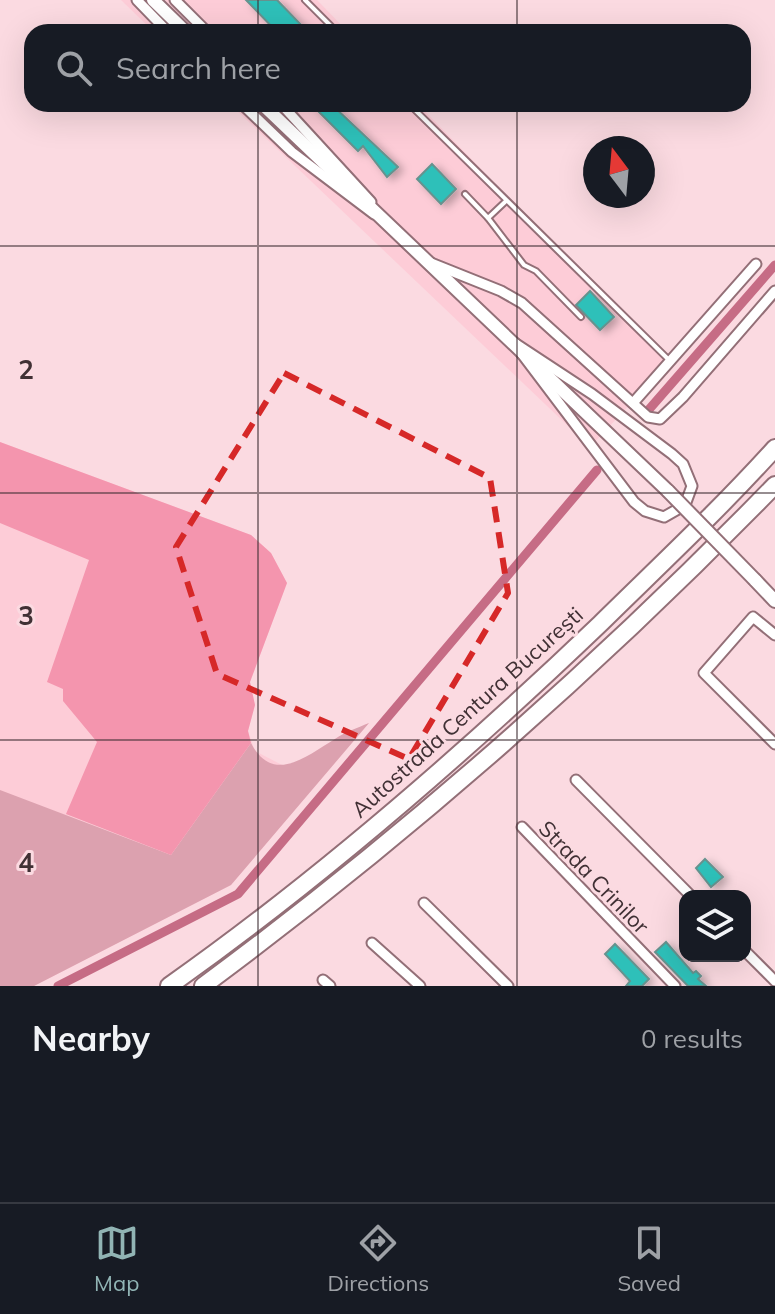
<!DOCTYPE html>
<html lang="en">
<head>
<meta charset="utf-8">
<style>
	:root { --surface:#171b24; --page:#242831; --text:#f1f3f6; --muted:#9ea1a6; --line:#363941; --accent:#91b4b4 }
	body { margin:0; font-family:Mulish,sans-serif; background:var(--page); color:var(--text) }
	.controls { position:absolute; right:24px; bottom:24px; display:grid; overflow:hidden; border-radius:16px; box-shadow:0 8px 32px #0002 }
	.controls button { width:72px; height:72px; display:grid; place-items:center; padding:0; border:0; border-bottom:2px solid var(--line); background:var(--surface); color:var(--text); font:40px sans-serif }
	.compass { position:absolute; left:583px; top:136px; width:72px; height:72px; border-radius:50%; background:var(--surface); box-shadow:0 8px 32px #0002; rotate:344deg }
	.list { margin:0; padding:0; list-style:none }
	h2 { display:flex; justify-content:space-between; align-items:center; height:104px; margin:0; padding:0 32px; font-size:34px }
	h2 small { font-size:26px; font-weight:400; color:var(--muted) }
	.icon { flex:none; width:44px; height:44px; fill:none; stroke:currentColor; stroke-width:2; stroke-linecap:round; stroke-linejoin:round }
	.map { position:relative; flex:none; width:775px; height:986px; overflow:hidden }
	.search { position:absolute; background:var(--surface); box-shadow:0 8px 32px #0002; left:24px; right:24px; top:24px; height:88px; display:flex; align-items:center; gap:20px; box-sizing:border-box; padding:0 28px; border-radius:24px; color:var(--muted); font-size:30px }
	.sheet { height:216px; background:var(--surface) }
	nav { display:flex; justify-content:space-around; align-items:center; box-sizing:border-box; height:112px; border-top:2px solid var(--line); background:var(--surface); font-size:22px; color:var(--muted) }
	nav a { display:grid; justify-items:center; gap:4px }
	nav .on { color:var(--accent) }
	.map>svg:first-child { display:block }
	.built { fill:#fdccd7 }
	.green { fill:#dca1af }
	.forest { fill:#f495ae }
	.lines { fill:none; stroke-linecap:round; stroke-linejoin:round }
	.canal { stroke:#c66c85; stroke-width:9 }
	.building { fill:#2ec0b9; stroke:#66928e; stroke-width:2; filter:url(#shadow) }
	.service-casing { stroke:#936f77; stroke-width:8 }
	.minor-casing { stroke:#936f77; stroke-width:13 }
	.secondary-casing { stroke:#936f77; stroke-width:16 }
	.motorway-casing { stroke:#936f77; stroke-width:20 }
	.service { stroke:#fff; stroke-width:4 }
	.minor { stroke:#fff; stroke-width:9 }
	.secondary { stroke:#fff; stroke-width:12 }
	.motorway { stroke:#fff; stroke-width:16 }
	.secondary-bridge-casing { stroke:#936f77; stroke-width:16; stroke-linecap:butt }
	.secondary-bridge { stroke:#fff; stroke-width:12 }
	.marked { fill:none; stroke:#d62828; stroke-width:6; stroke-dasharray:16 10; stroke-linejoin:round }
	.grid { fill:none; stroke:#403034; stroke-width:2; stroke-opacity:0.55 }
	.labels { text-anchor:middle; dominant-baseline:central; stroke-width:6; stroke-linejoin:round; paint-order:stroke }
	.street-label { font-size:22px; fill:#403034; stroke:#fbdae1 }
	.grid-label { font-size:26px; text-anchor:middle; font-weight:bold; fill:#403034; stroke:#fbdae1; stroke-width:6; stroke-linejoin:round; paint-order:stroke }
</style>
</head>
<body>
<div class="map">
<svg width="775" height="986" viewBox="0 0 775 986">
	<defs>
		<filter id="shadow"><feDropShadow dx="5" dy="3" stdDeviation="4" flood-color="#0004"/></filter>
	</defs>
	<rect width="100%" height="100%" fill="#fbdae1"/>
	<g class="built">
		<path d="M121,0H317L348,32H154Z"/>
		<path d="M230,104H418L669,363L590,447Z"/>
		<path d="M0,442L251,535L271,553L287,583L250,682L255,705L248,731L255,751L284,766L294,765L338,737L369,723L231,885L34,986H0Z"/>
	</g>
	<path class="green" d="M369,723L231,885L34,986H0V790L171,855L251,743C273,786 308,755 335,739C345,732 357,728 369,723Z"/>
	<path class="forest" d="M0,442L251,535L271,553L287,583L250,682L255,705L248,731L251,743L171,855L66,814L97,742L63,701V689L47,682L89,560L0,523Z"/>
	<g class="lines">
		<g class="canal">
			<path d="M645,414L775,265"/>
			<path d="M58,986L238,894L597,470"/>
		</g>
	</g>
	<g class="building">
		<path d="M246,0H277L308,32H277Z"/>
		<path d="M311,104H331L398,167L387,177L363,146L358,151Z"/>
		<path d="M432,164L456,189L441,204L417,179Z"/>
		<path d="M590,291L614,317L600,330L576,305Z"/>
		<path d="M705,859L723,877L711,887L696,868Z"/>
		<path d="M666,942L693,973L696,971L701,976L698,979L706,986H688L655,952Z"/>
		<path d="M615,944L649,979L642,986H626L630,981L605,954Z"/>
	</g>
	<g class="lines">
		<g class="service-casing">
			<g id="service">
				<path d="M305,0L337,32"/>
				<path d="M409,104L670,361"/>
				<path d="M465,194L488,218L524,265L536,271L581,317"/>
				<path d="M488,218L506,201"/>
			</g>
		</g>
		<g class="minor-casing">
			<g id="minor">
				<path d="M137,0L168,32"/>
				<path d="M175,0L207,32"/>
				<path d="M242,104L292,152L374,214"/>
				<path d="M281,104L371,202"/>
				<path d="M431,263L501,291L522,303L648,417L660,419L683,397L775,291"/>
				<path d="M513,342L592,394L672,454L683,464L692,486L685,505L664,517L645,511L634,502Z"/>
				<path d="M633,403L756,264"/>
				<path d="M775,635L753,617L704,673L775,744"/>
				<path d="M576,780L691,896"/>
				<path d="M522,827L675,986"/>
				<path d="M424,903L508,986"/>
				<path d="M372,943L420,986"/>
				<path d="M745,951L775,981"/>
				<path d="M323,980L330,986"/>
			</g>
		</g>
		<g class="secondary-casing">
			<g id="secondary">
				<path d="M153,0L186,32"/>
				<path d="M262,104L668,491"/>
				<path d="M755,580L775,601"/>
			</g>
		</g>
		<g class="motorway-casing">
			<g id="motorway">
				<path d="M169,986C322,878 465,753 600,624C659,566 720,509 775,448"/>
				<path d="M203,986C407,835 598,667 775,485"/>
			</g>
		</g>
		<use href="#service" class="service"/>
		<use href="#minor" class="minor"/>
		<use href="#secondary" class="secondary"/>
		<use href="#motorway" class="motorway"/>
		<g class="secondary-bridge-casing">
			<path id="secondary-bridge" d="M668,491L755,580"/>
		</g>
		<use href="#secondary-bridge" class="secondary-bridge"/>
	</g>
	<path class="marked" d="M284,373L490,478L508,593L409,759L217,674L176,547Z"/>
	<path class="grid" d="M258,0V32M517,0V32M258,104V986M517,104V986M0,246H775M0,493H775M0,740H775"/>
	<g class="labels">
		<g class="street-label">
			<text transform="translate(467 712) rotate(-42)">Autostrada Centura București</text>
			<text transform="translate(594 877) rotate(46)">Strada Crinilor</text>
		</g>
	</g>
	<g class="grid-label">
		<text x="26" y="379">2</text>
		<text x="26" y="625">3</text>
		<text x="26" y="872">4</text>
	</g>
</svg>
<div class="controls">
<button><svg class="icon" aria-label="layers" viewBox="0 0 24 24"><path d="M12 4l9 5-9 5-9-5zM3 14l9 5 9-5"/></svg></button>
</div>
<svg class="compass" viewBox="-18 -18 36 36"><path d="M0-13l5 13h-10z" fill="#e53935"/><path d="M0 13l5-13h-10z" fill="#9ea1a6"/></svg>
<div class="search"><svg class="icon" aria-label="search" viewBox="0 0 24 24"><circle cx="10" cy="10" r="6"/><path d="M15 15l6 6"/></svg>Search here</div>
</div>
<section class="sheet">
<h2>Nearby<small>0 results</small></h2>
<ul class="list">
</ul>
</section>
<nav>
<a class="on"><svg class="icon" aria-label="map" viewBox="0 0 24 24"><path d="M3 6l6-2 6 2 6-2v14l-6 2-6-2-6 2zM9 4v14M15 6v14"/></svg>Map</a>
<a><svg class="icon" aria-label="directions" viewBox="0 0 24 24"><path d="M12 3l9 9-9 9-9-9zM9 14v-3h6M13 9l2 2-2 2"/></svg>Directions</a>
<a><svg class="icon" aria-label="saved" viewBox="0 0 24 24"><path d="M7 4h10v16l-5-4-5 4z"/></svg>Saved</a>
</nav>
</body>
</html>
